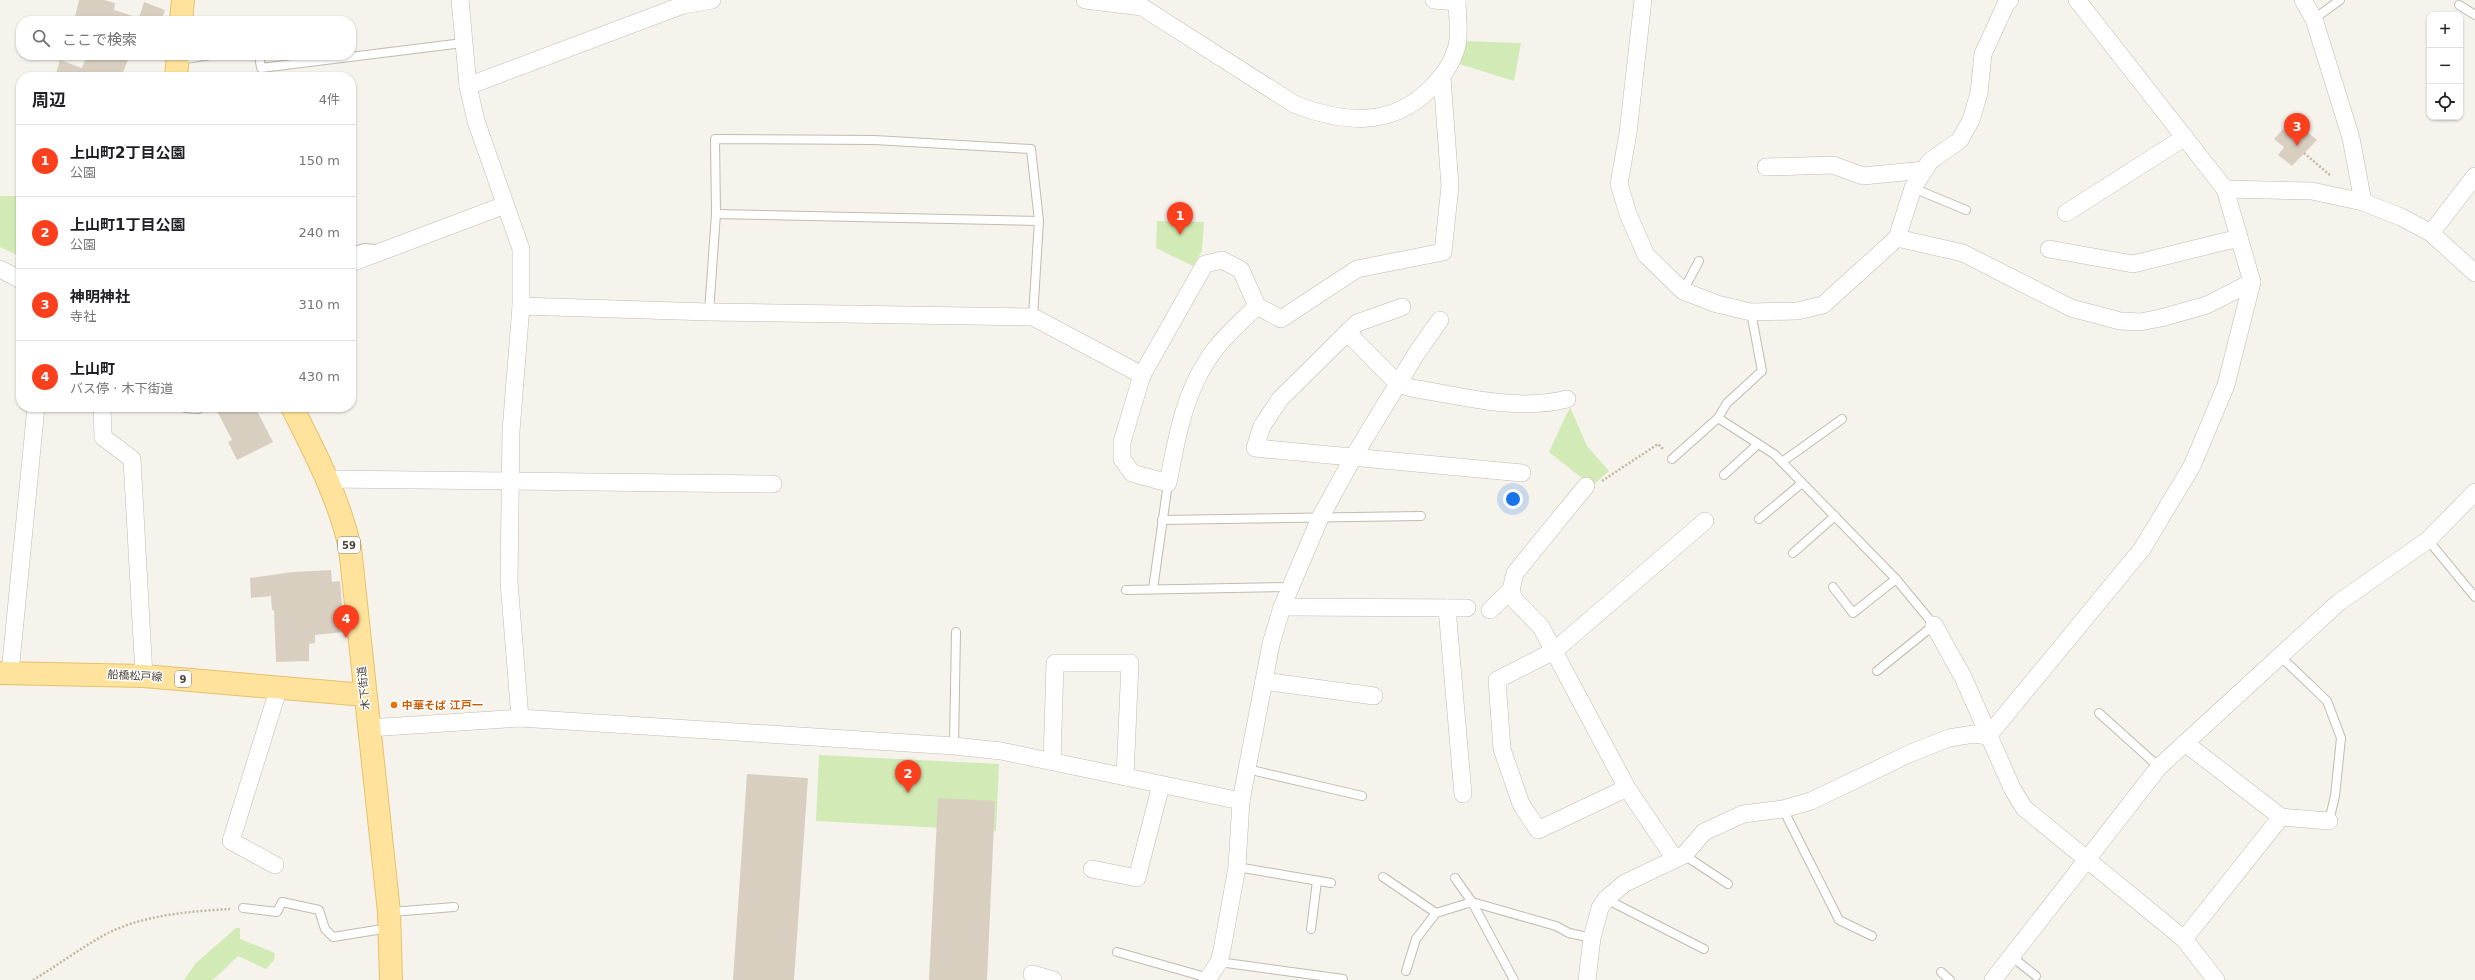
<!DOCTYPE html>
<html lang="ja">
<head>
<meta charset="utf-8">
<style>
	:root { --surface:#fff; --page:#f2f2f2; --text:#202124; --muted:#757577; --line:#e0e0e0; --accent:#fc3f1d }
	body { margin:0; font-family:"DejaVu Sans","Noto Sans JP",sans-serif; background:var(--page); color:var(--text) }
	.controls { position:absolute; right:12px; top:12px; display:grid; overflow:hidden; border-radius:8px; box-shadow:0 1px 3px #0004 }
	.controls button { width:36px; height:36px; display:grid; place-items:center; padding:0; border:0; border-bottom:1px solid var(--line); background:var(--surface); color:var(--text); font:20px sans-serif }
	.you { position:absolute; left:1513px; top:499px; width:14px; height:14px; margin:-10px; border:3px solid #fff; border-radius:50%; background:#1a73e8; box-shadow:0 0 0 6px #1a73e833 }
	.badge { display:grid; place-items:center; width:26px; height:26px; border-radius:50%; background:var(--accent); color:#fff; font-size:13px; font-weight:700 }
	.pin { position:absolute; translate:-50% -33px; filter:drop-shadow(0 1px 2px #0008) }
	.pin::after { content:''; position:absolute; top:21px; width:14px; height:12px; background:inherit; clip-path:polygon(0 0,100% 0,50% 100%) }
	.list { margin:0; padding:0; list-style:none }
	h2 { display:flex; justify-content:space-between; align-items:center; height:52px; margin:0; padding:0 16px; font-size:17px }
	h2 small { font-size:13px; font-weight:400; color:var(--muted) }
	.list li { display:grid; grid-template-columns:26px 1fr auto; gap:12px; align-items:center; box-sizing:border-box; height:72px; padding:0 16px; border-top:1px solid var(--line) }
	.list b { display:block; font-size:15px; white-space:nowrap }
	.list p { margin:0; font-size:13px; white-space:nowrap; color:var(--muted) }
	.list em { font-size:13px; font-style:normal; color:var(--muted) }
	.icon { flex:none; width:22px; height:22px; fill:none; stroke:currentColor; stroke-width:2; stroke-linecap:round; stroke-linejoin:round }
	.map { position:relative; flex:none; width:2475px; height:980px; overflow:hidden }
	.search { position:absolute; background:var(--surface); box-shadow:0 1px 3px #0004; left:16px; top:16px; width:340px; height:44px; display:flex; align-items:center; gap:10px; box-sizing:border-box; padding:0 14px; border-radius:16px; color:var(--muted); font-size:15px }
	.panel { position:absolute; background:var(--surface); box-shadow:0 1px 3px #0004; left:16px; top:72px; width:340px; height:340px; border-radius:16px }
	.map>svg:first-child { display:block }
	.green { fill:#d2eab5 }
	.building { fill:#d8cfc1 }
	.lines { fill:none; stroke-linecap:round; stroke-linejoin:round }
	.service-casing { stroke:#c2bbae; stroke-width:10 }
	.minor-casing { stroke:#c2bbae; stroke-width:18 }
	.primary-casing { stroke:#e6c16a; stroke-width:24 }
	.path { stroke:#c4b79f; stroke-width:2.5; stroke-dasharray:2 2; stroke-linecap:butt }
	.service { stroke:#fff; stroke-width:8 }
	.minor { stroke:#fff; stroke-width:17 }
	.primary { stroke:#ffe39c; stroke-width:22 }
	.food-dot { fill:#e8710a; stroke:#fff; stroke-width:1.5 }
	.labels { text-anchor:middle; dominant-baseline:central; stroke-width:3; stroke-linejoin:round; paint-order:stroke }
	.shield { fill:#fff; stroke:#817c74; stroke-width:1 }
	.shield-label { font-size:10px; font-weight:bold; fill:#4b4439 }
	.street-label { font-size:11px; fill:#4b4439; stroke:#fff }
	.food-label { font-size:11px; font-weight:bold; fill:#c56008; stroke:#fff; text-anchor:start }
</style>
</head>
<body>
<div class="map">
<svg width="2475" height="980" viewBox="0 0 2475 980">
	<rect width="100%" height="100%" fill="#f6f3ec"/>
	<g class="green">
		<path d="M1462,41L1521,43L1514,81L1456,63Z"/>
		<path d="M0,196H21V257L0,247Z"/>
		<path d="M1157,221L1204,222L1202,251L1193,266L1156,248Z"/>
		<path d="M1570,407L1587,446L1609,471L1592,486L1549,452Z"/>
		<path d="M819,755L999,764L996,831L816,821Z"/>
		<path d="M236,928H240V939L275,953L274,960L266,969L238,956L213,980H184L196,963Z"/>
	</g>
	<g class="building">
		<path d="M79,0H104L115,3L114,10L139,18L144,2L165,10L161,21H94L75,17Z"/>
		<path d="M87,55H130L121,77H55L60,60L82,68Z"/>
		<path d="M2302,128L2317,140L2292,166L2278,155L2284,147L2274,139L2283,129L2294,137Z"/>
		<path d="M215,407H255L273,442L237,460L228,442L232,440Z"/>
		<path d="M331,570L332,582L340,581L344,632L315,635V643L309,644V661L276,662L274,610H272L271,596L251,598L250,578L293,572Z"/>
		<path d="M747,774L808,778L794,980H733Z"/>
		<path d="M938,798L995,801L987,980H929Z"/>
	</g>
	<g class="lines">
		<g class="service-casing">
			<g id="service">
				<path d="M2459,5L2475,15"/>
				<path d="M2314,19L2340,0"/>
				<path d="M259,55L261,68L463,43"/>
				<path d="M179,60L210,55"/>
				<path d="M1913,188L1966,210"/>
				<path d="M716,214L1039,221"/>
				<path d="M351,252L364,248L376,249"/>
				<path d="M1683,291L1699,261"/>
				<path d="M709,312L716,214L715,139L874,140L1031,149L1039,221L1033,317"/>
				<path d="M185,408L198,409L202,407"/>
				<path d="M1718,418L1774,454L1896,579L1934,625L1877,671"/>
				<path d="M1672,459L1718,418L1727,403L1762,371L1751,312"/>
				<path d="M1782,462L1842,419"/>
				<path d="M1724,475L1758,444"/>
				<path d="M1759,519L1802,483"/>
				<path d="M1162,520L1421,516"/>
				<path d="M2428,540L2475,597"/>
				<path d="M1793,553L1835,516"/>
				<path d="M1833,587L1853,613L1896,579"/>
				<path d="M1153,589L1168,483"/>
				<path d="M1126,590L1289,587"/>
				<path d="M2279,655L2327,701L2341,738L2335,796L2329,821"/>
				<path d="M2099,713L2159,767"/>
				<path d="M954,746L956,632"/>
				<path d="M1247,769L1362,796"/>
				<path d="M1783,809L1839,920L1872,936"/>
				<path d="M1684,855L1728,884"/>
				<path d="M1237,867L1331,883"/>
				<path d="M1383,877L1436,913"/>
				<path d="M1455,878L1472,902L1514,980"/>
				<path d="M1606,899L1704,949"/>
				<path d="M243,908L277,912L282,902L319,910L325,929L333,937L389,928"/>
				<path d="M391,912L454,907"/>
				<path d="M1311,929L1317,881"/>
				<path d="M1117,952L1209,978"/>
				<path d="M2011,956L2036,976"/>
				<path d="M1219,962L1343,979"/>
				<path d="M1406,971L1416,939L1436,913L1472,902L1556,926L1569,933L1592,938"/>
				<path d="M1941,972L1950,980"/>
			</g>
		</g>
		<g class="minor-casing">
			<g id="minor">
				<path d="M460,0L468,86L476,121L521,249V306L511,431L509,582L520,718"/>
				<path d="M1085,0L1142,7L1294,104C1342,123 1391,128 1430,89C1443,76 1452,64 1457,46C1460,32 1457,14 1457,0"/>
				<path d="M1434,0L1457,2"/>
				<path d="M1643,0L1628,133L1619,184L1628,214L1646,255L1683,291L1717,304L1751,312L1797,311L1823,305L1897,238L1913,188L1930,161L1960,140L1971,120L1979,93L1983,54L2006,4L2010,0"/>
				<path d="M2303,0L2314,19L2351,138L2363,202"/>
				<path d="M468,86L683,5L712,0"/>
				<path d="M1766,167L1833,165L1863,176L1925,170"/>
				<path d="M2225,189L2312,191L2363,202L2401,217L2431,233L2475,273"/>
				<path d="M2066,213L2185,137"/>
				<path d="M2431,233L2475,176"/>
				<path d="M1897,238L1963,253L2071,308L2120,321L2140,322L2161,318L2207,305L2252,282"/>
				<path d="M2049,249L2133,264L2239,238"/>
				<path d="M1222,260L1241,270L1257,306C1243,320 1228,333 1216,348C1185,387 1177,436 1168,483L1132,473L1122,459V442L1142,375L1205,264Z"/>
				<path d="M351,263L505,205"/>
				<path d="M0,269L21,280"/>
				<path d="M521,306L709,312L1033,317L1142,375"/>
				<path d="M1257,306L1281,319L1357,269L1443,252L1450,186L1442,77"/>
				<path d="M1402,307L1357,323L1280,399L1262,426L1255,448L1522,473"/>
				<path d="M1347,332L1397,383L1411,388C1462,396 1516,412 1567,399"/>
				<path d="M102,407L103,437L132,459L144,676"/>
				<path d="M327,479L773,484"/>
				<path d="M1586,486L1515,573L1511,590L1514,599L1541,627L1627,788L1675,859"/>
				<path d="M1282,607L1467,608"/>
				<path d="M1447,608L1463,794"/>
				<path d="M1490,610L1511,590"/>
				<path d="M1934,625L1963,677L2012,788L2024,808L2184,939L2216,980"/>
				<path d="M10,673L36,407"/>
				<path d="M1264,681L1374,696"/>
				<path d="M369,728L520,718L954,746L1001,751L1241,801"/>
				<path d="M2185,743L2281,817L2329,821"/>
				<path d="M1052,761L1055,663H1130L1125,777"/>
				<path d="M1627,788L1538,830L1521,804L1502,749L1497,680L1554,651L1705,521"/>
				<path d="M275,865L231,841L279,687"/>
				<path d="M1092,869L1137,878L1161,785"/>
				<path d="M2184,939L2281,817"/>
				<path d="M1032,974L1053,980"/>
				<path d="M1207,980L1219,962L1222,950L1237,867L1241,801L1247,769L1271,644L1282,607L1320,518L1354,456L1416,354L1440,320"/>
				<path d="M1587,980L1592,938L1600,908L1606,899L1625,883L1684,855L1704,832L1743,814L1783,809L1811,801L1911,753L1949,738L1974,734L1988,736L2142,549L2192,466L2226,385L2252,282L2225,189L2077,0"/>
				<path d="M1993,980L2159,767L2338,603L2428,540L2475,492"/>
			</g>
		</g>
		<g class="primary-casing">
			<g id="primary">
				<path d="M181,21L183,0"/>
				<path d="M176,77L178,55"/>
				<path d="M292,407C315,453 339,498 350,548L389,912L391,980"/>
				<path d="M0,673L144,676L365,695"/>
			</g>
		</g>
		<g class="path">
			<path d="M2304,153L2331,176"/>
			<path d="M1602,481L1658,444L1663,449"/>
			<path d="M33,980C58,965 82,947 108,933C144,915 191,911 230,909"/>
		</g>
		<use href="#service" class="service"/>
		<use href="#minor" class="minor"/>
		<use href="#primary" class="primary"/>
	</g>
	<circle class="food-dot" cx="394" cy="705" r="4"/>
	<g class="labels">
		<g class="shield">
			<rect x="338" y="537" width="22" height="16" rx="3"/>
			<rect x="175" y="671" width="16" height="16" rx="3"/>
		</g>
		<g class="shield-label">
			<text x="349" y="545">59</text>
			<text x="183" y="679">9</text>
		</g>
		<g class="street-label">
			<text transform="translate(135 676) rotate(3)">船橋松戸線</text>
			<text transform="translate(364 688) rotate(-96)">木下街道</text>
		</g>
		<g class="food-label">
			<text x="402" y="705">中華そば 江戸一</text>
		</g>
	</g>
</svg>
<div class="controls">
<button>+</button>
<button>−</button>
<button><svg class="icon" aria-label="locate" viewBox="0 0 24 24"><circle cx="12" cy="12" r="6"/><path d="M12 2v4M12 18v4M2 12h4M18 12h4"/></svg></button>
</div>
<div class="you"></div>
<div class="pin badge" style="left:1180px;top:235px">1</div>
<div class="pin badge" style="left:908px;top:793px">2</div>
<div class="pin badge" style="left:2297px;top:146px">3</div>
<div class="pin badge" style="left:346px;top:638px">4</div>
<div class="search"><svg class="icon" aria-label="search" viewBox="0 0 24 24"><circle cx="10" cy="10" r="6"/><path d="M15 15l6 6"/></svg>ここで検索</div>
<section class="panel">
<h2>周辺<small>4件</small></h2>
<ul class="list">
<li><span class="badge">1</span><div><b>上山町2丁目公園</b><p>公園</p></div><em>150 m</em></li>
<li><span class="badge">2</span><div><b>上山町1丁目公園</b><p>公園</p></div><em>240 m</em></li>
<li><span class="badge">3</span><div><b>神明神社</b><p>寺社</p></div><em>310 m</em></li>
<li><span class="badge">4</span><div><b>上山町</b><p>バス停 · 木下街道</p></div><em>430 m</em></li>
</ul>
</section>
</div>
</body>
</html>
